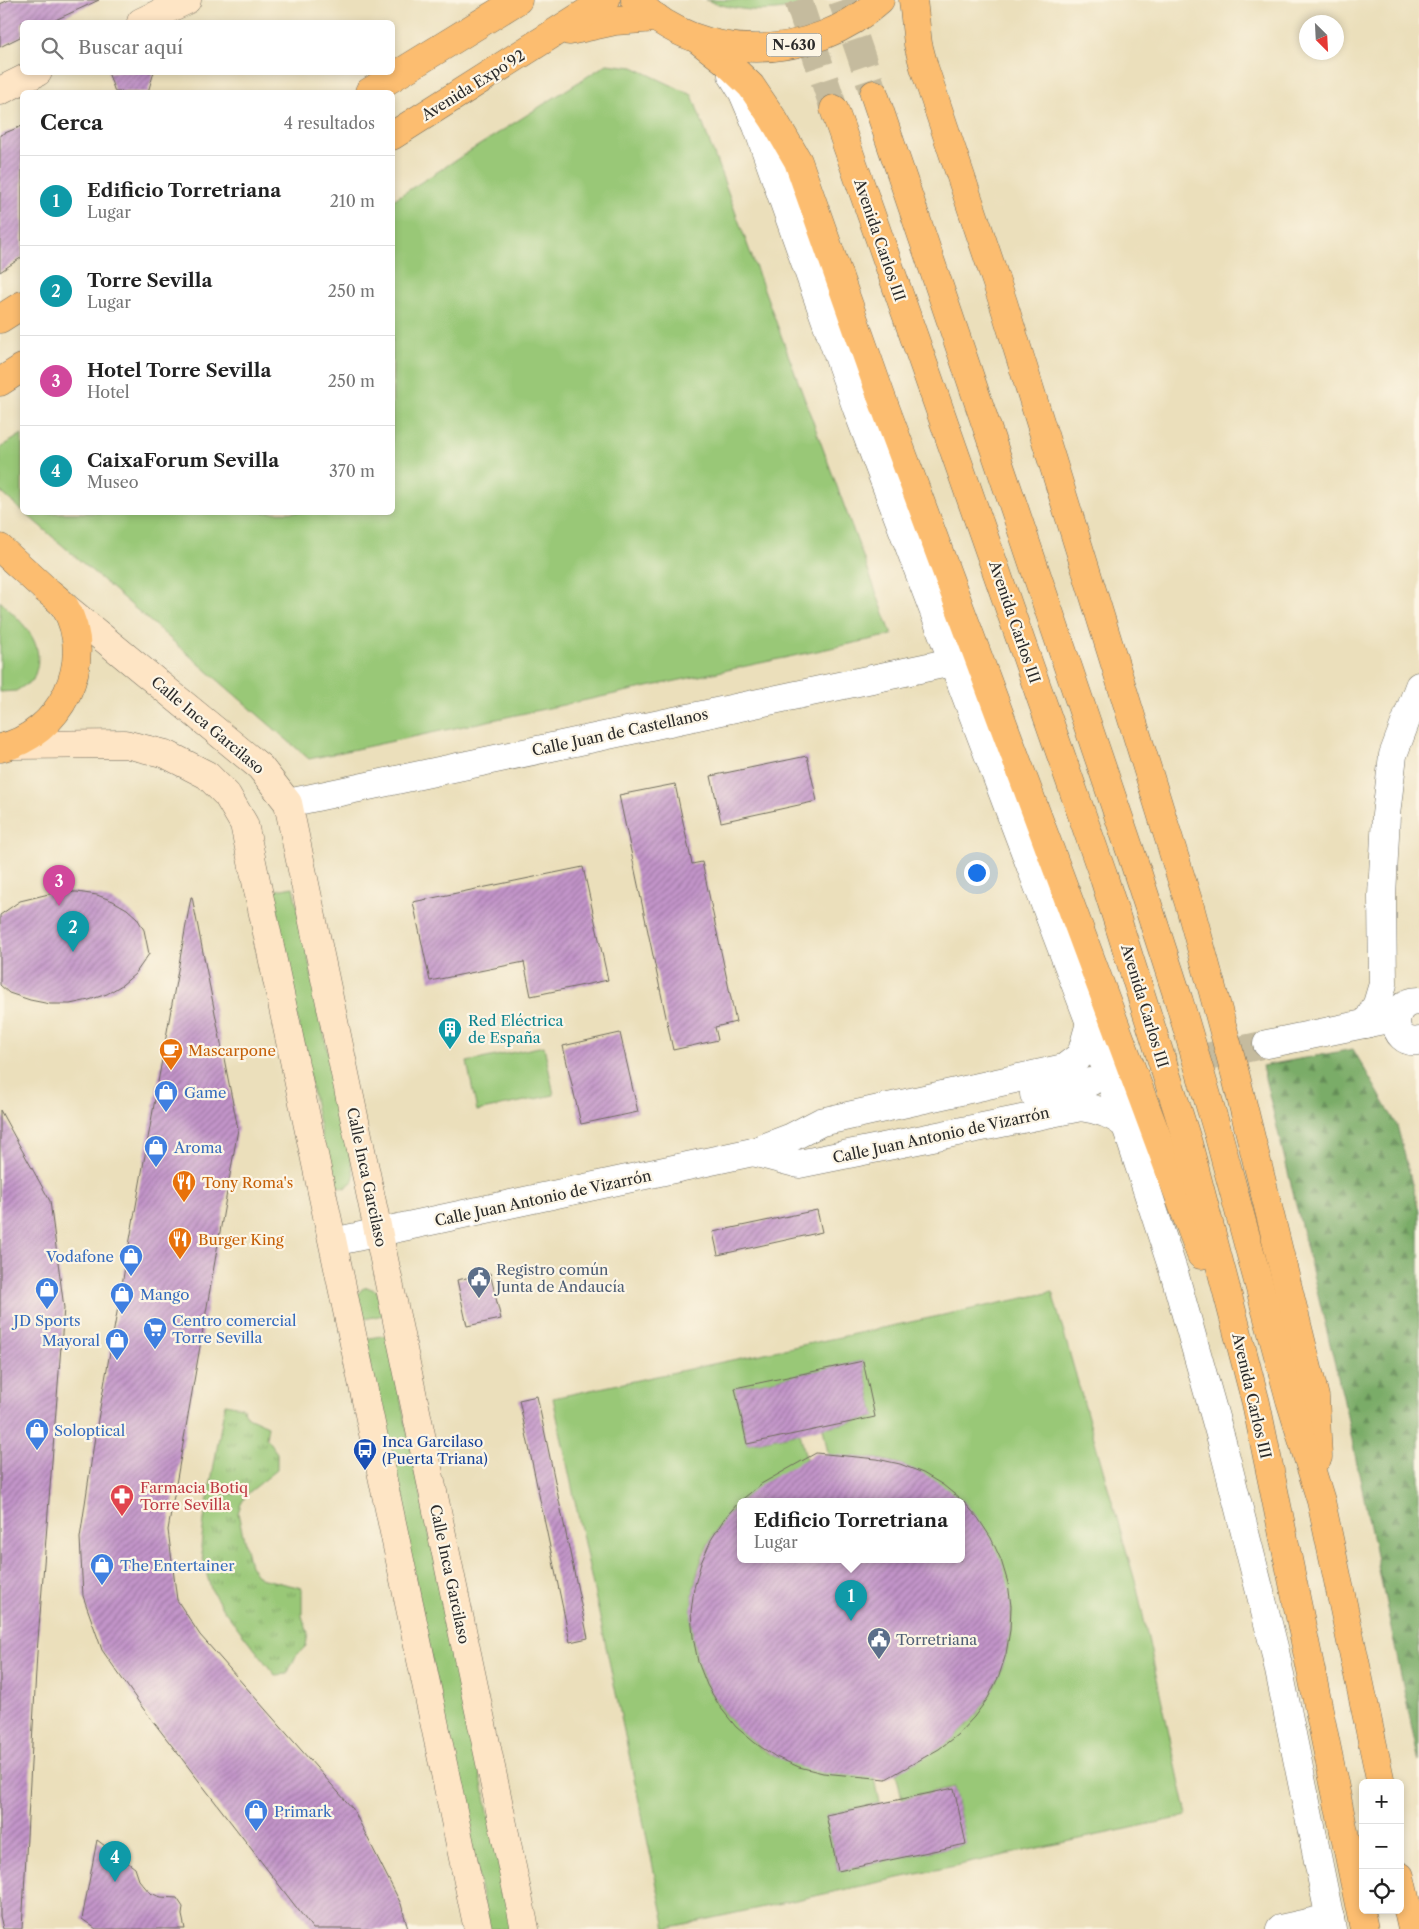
<!DOCTYPE html>
<html lang="es">
<head>
<meta charset="utf-8">
<style>
	:root { --surface:#fff; --page:#f6f6f6; --text:#222; --muted:#767676; --line:#e0e0e0; --accent:#c8321e }
	body { margin:0; font-family:"Libre Caslon Text",serif; background:var(--page); color:var(--text) }
	.controls { position:absolute; right:15px; bottom:15px; display:grid; overflow:hidden; border-radius:8px; box-shadow:0 2px 8px #0003 }
	.controls button { width:45px; height:45px; display:grid; place-items:center; padding:0; border:0; border-bottom:1px solid var(--line); background:var(--surface); color:var(--text); font:25px sans-serif }
	.compass { position:absolute; left:1299px; top:15px; width:45px; height:45px; border-radius:50%; background:var(--surface); box-shadow:0 2px 8px #0003; rotate:156deg }
	.you { position:absolute; left:976px; top:872px; width:18px; height:18px; margin:-12px; border:4px solid #fff; border-radius:50%; background:#1a73e8; box-shadow:0 0 0 8px #1a73e833 }
	.badge { display:grid; place-items:center; width:32px; height:32px; border-radius:50%; background:var(--accent); color:#fff; font-size:16px; font-weight:700 }
	.pin { position:absolute; translate:-50% -41px; filter:drop-shadow(0 1px 2px #0008) }
	.pin::after { content:''; position:absolute; top:26px; width:18px; height:15px; background:inherit; clip-path:polygon(0 0,100% 0,50% 100%) }
	.popup { position:absolute; left:737px; top:1498px; width:228px; height:65px; box-sizing:border-box; display:grid; place-content:center; border-radius:8px; background:var(--surface); filter:drop-shadow(0 1px 4px #0005); font-size:16px; white-space:nowrap; color:var(--muted) }
	.popup b { font-size:19px; color:var(--text) }
	.popup::after { content:''; position:absolute; left:50%; top:100%; margin-left:-10px; border:10px solid transparent; border-top-color:var(--surface) }
	.list { margin:0; padding:0; list-style:none }
	h2 { display:flex; justify-content:space-between; align-items:center; height:65px; margin:0; padding:0 20px; font-size:21px }
	h2 small { font-size:16px; font-weight:400; color:var(--muted) }
	.list li { display:grid; grid-template-columns:32px 1fr auto; gap:15px; align-items:center; box-sizing:border-box; height:90px; padding:0 20px; border-top:1px solid var(--line) }
	.list b { display:block; font-size:19px; white-space:nowrap }
	.list p { margin:0; font-size:16px; white-space:nowrap; color:var(--muted) }
	.list em { font-size:16px; font-style:normal; color:var(--muted) }
	.icon { flex:none; width:28px; height:28px; fill:none; stroke:currentColor; stroke-width:2; stroke-linecap:round; stroke-linejoin:round }
	.map { position:relative; flex:none; width:1419px; height:1929px; overflow:hidden }
	.search { position:absolute; background:var(--surface); box-shadow:0 2px 8px #0003; left:20px; top:20px; width:375px; height:55px; display:flex; align-items:center; gap:12px; box-sizing:border-box; padding:0 18px; border-radius:8px; color:var(--muted); font-size:19px }
	.panel { position:absolute; background:var(--surface); box-shadow:0 2px 8px #0003; left:20px; top:90px; width:375px; height:425px; border-radius:8px }
	.map>svg:first-child { display:block }
	.green { fill:#99c877; stroke:#627a51; fill-rule:evenodd }
	.forest { fill:url(#forest-firs); stroke:#526c4a }
	.park { fill:url(#park-tufts); stroke:#627a51 }
	.building { fill:url(#building-hatch); fill-rule:evenodd }
	.lines { fill:none; stroke-linecap:round; stroke-linejoin:round }
	.street-tunnel { stroke:#c5bb9e; stroke-width:28; stroke-dasharray:28 14; stroke-linecap:butt }
	.primary-tunnel { stroke:#c5bb9e; stroke-width:28; stroke-dasharray:28 14; stroke-linecap:butt }
	.street-casing { stroke:#6e6a5d; stroke-width:29 }
	.secondary-casing { stroke:#6e6a5d; stroke-width:29 }
	.primary-casing { stroke:#6e6a5d; stroke-width:29 }
	.highway-casing { stroke:#6e6a5d; stroke-width:29 }
	.street { stroke:#fff; stroke-width:28 }
	.secondary { stroke:#fee5c5; stroke-width:28 }
	.primary { stroke:#fcbd6f; stroke-width:28 }
	.highway { stroke:#fcbd6f; stroke-width:28 }
	.labels { text-anchor:middle; dominant-baseline:central; stroke-width:4.5; stroke-linejoin:round; paint-order:stroke }
	.shield { fill:#fcf5e5; stroke:#6a6863; stroke-width:1 }
	.shield-label { font-size:14px; font-weight:bold; fill:#2b2b2b }
	.street-label { font-size:15px; fill:#2b2b2b; stroke:#fcf5e5 }
	.culture-label { font-size:15px; fill:#0d838f; stroke:#fcf5e5; text-anchor:start }
	.food-label { font-size:15px; fill:#c56008; stroke:#fcf5e5; text-anchor:start }
	.shop-label { font-size:15px; fill:#366cbe; stroke:#fcf5e5; text-anchor:start }
	.service-label { font-size:15px; fill:#4e5e75; stroke:#fcf5e5; text-anchor:start }
	.transit-label { font-size:15px; fill:#164399; stroke:#fcf5e5; text-anchor:start }
	.health-label { font-size:15px; fill:#be3a42; stroke:#fcf5e5; text-anchor:start }
</style>
</head>
<body>
<div class="map">
<svg width="1419" height="1929" viewBox="0 0 1419 1929">
	<defs>
		<pattern id="forest-firs" width="22" height="20" patternUnits="userSpaceOnUse" patternTransform="scale(1.25)"><rect width="22" height="20" fill="#7aac68"/><path d="M5 1l3.5 6h-7zM16 11l3.5 6h-7z" fill="#648c56"/></pattern>
		<pattern id="park-tufts" width="24" height="20" patternUnits="userSpaceOnUse" patternTransform="scale(1.25)"><rect width="24" height="20" fill="#99c877"/><path d="M3 7l-1-3M5 7V3M7 7l1-3M15 17l-1-3M17 17v-4M19 17l1-3" fill="none" stroke="#7da362"/></pattern>
		<pattern id="building-hatch" width="6" height="6" patternUnits="userSpaceOnUse" patternTransform="scale(1.25)"><rect width="6" height="6" fill="#c294c9"/><path d="M-1 1l2-2M0 6l6-6M5 7l2-2" fill="none" stroke="#9e79a3"/></pattern>
	</defs>
	<rect width="100%" height="100%" fill="#fcf5e5"/>
	<filter id="ink" filterUnits="userSpaceOnUse"><feTurbulence type="fractalNoise" baseFrequency=".02" numOctaves="2"/><feDisplacementMap in="SourceGraphic" scale="10" xChannelSelector="R" yChannelSelector="G"/><feConvolveMatrix kernelMatrix="1 2 1 2 8 2 1 2 1" color-interpolation-filters="sRGB"/></filter>
	<filter id="wash" filterUnits="userSpaceOnUse"><feTurbulence type="fractalNoise" baseFrequency=".0096" numOctaves="4" result="noise"/><feDisplacementMap in="SourceGraphic" scale="20" xChannelSelector="R" yChannelSelector="G"/><feGaussianBlur stdDeviation="1.12" result="paint"/><feColorMatrix in="noise" values="0 0 0 0 0 0 0 0 0 0 0 0 0 0 0 0 0 1.4 0 .05"/><feComposite in="paint" operator="in"/></filter>
	<g filter="url(#wash)">
		<rect width="100%" height="100%" fill="#ebdfbb"/>
		<g class="green">
			<path d="M706,0H816C781,15 741,13 706,0Z"/>
			<path d="M607,64L633,67L692,95L892,635L309,759L25,513L392,512L393,200Z"/>
			<path d="M22,434V511L0,491V448Z"/>
			<path d="M0,601C16,617 39,635 38,660C38,667 35,674 33,680L16,691L0,692Z"/>
			<path d="M293,887L354,1175L353,1181L345,1188L336,1186L331,1181L271,891Z"/>
			<path d="M544,1046L554,1095L477,1111L467,1062Z"/>
			<path d="M367,1287L377,1291L383,1315L360,1320L356,1296L362,1289Z"/>
			<path d="M1052,1292L1137,1588L1187,1816L666,1928L553,1398ZM863,1361L875,1417L823,1428L829,1458C877,1455 905,1460 944,1488C949,1492 958,1496 962,1501C971,1514 979,1538 986,1553C994,1570 1005,1587 1010,1605C1013,1616 1010,1632 1008,1643C1001,1685 976,1724 940,1748C926,1757 910,1762 895,1769L902,1798L954,1787L966,1844L838,1871L826,1815L879,1803L873,1773C851,1770 828,1766 806,1762C796,1760 785,1760 776,1757C763,1752 752,1741 742,1732C682,1679 675,1580 725,1518C730,1512 735,1506 741,1501C746,1496 754,1493 760,1489C776,1481 791,1472 807,1463L800,1433L747,1444L735,1388Z"/>
			<path d="M387,1335L513,1929H489L364,1339Z"/>
		</g>
		<path class="forest" d="M1353,1049L1397,1125L1419,1211V1762L1343,1397L1262,1066Z"/>
		<path class="park" d="M225,1404L242,1407L248,1417L268,1426L266,1438L277,1453V1470L247,1494L241,1504L238,1513L250,1566L260,1578L302,1588V1616L308,1633L306,1646L296,1656L287,1674L275,1675L223,1609L211,1589L205,1568L201,1547L204,1520Z"/>
		<g id="blocks">
			<g class="building">
				<path d="M9,0H99L51,22H22V36L0,47V4Z"/>
				<path d="M108,72H154L148,92H115Z"/>
				<path d="M22,126V257L0,272V135Z"/>
				<path d="M807,756L817,801L721,822L711,776Z"/>
				<path d="M675,784L692,864L702,862L736,1022L715,1027L718,1040L673,1050L619,795Z"/>
				<path d="M583,867L608,980L531,996L524,962L430,981L413,902Z"/>
				<path d="M57,892H77L97,895L113,901L127,909L137,918L144,930L149,954L135,974L122,985L107,994L89,1000L70,1004H50L30,1000L9,993L0,985V915L20,901Z"/>
				<path d="M191,897H192L238,1129L168,1530L177,1600L200,1635L353,1809L401,1904L408,1929H313L142,1707L102,1650L83,1596L80,1538L95,1436Z"/>
				<path d="M620,1033L638,1112L581,1124L563,1046Z"/>
				<path d="M0,1110L50,1201L64,1308L37,1653L22,1929H3L0,1916Z"/>
				<path d="M817,1210L822,1232L718,1255L713,1232Z"/>
				<path d="M490,1273L501,1319L467,1326L457,1280Z"/>
				<path d="M863,1361L875,1417L747,1444L735,1388Z"/>
				<path d="M537,1396L588,1638L570,1642L519,1400Z"/>
				<path d="M816,1453L877,1459L900,1464L923,1473L943,1485L964,1502L978,1518L991,1538L1001,1560L1008,1583L1011,1606L1010,1630L1006,1654L999,1676L988,1698L974,1717L957,1735L939,1749L886,1779L823,1773L799,1767L776,1757L755,1743L736,1727L720,1707L707,1685L698,1662L693,1637L691,1612L694,1588L701,1563L711,1540L724,1519L739,1502L761,1484ZM741,1502H961V1560H741Z"/>
				<path d="M954,1788L966,1844L838,1871L826,1815Z"/>
				<path d="M97,1840L135,1868L139,1880L150,1893L161,1897L177,1898L183,1907L182,1915L185,1929H96L82,1919Z"/>
			</g>
		</g>
	</g>
	<g filter="url(#ink)">
		<use href="#blocks" fill-opacity="0" stroke="#6e6a5d" stroke-width="1"/>
		<g class="lines">
			<path class="street-tunnel" d="M1110,1078L1267,1044"/>
			<g class="primary-tunnel">
				<path d="M798,0L834,109"/>
				<path d="M842,0L874,94"/>
			</g>
			<g class="street-casing">
				<g id="street">
					<path d="M732,75L743,93L757,126L857,409L1090,1023L1129,1135L1175,1276L1222,1442L1275,1651L1332,1929"/>
					<path d="M288,803L952,662"/>
					<path d="M1419,1001C1387,1001 1390,1046 1419,1041"/>
					<path d="M1366,1024L1377,1004L1383,984L1382,896L1386,815L1393,755L1419,686"/>
					<path d="M1267,1044L1388,1019H1396"/>
					<path d="M1034,1094L1090,1082"/>
					<path d="M753,1152L799,1164L1081,1107C1098,1109 1112,1114 1126,1125"/>
					<path d="M333,1242L753,1152L792,1137L821,1122L1064,1068L1081,1055L1090,1023"/>
					<path d="M1280,1929L1330,1918"/>
				</g>
			</g>
			<g class="secondary-casing">
				<g id="secondary">
					<path d="M141,22L187,0"/>
					<path d="M0,91L38,72"/>
					<path d="M64,606L260,767L288,803L525,1929"/>
					<path d="M14,745L125,744L166,754L207,775L227,795L244,824L478,1929"/>
				</g>
			</g>
			<g class="primary-casing">
				<g id="primary">
					<path d="M913,0L918,44L924,67L1003,302L1190,907L1235,1073L1315,1397L1318,1457"/>
					<path d="M569,31L615,21L657,18"/>
					<path d="M697,39L724,60L751,86L774,120L798,161L881,396L1201,1255"/>
					<path d="M369,92L518,0"/>
					<path d="M874,94L1134,862L1179,1001L1218,1133L1290,1400L1321,1501L1381,1783"/>
					<path d="M834,109L1103,875L1188,1143L1256,1403L1364,1929"/>
					<path d="M392,136L606,0"/>
					<path d="M0,319L22,305"/>
					<path d="M0,382L22,368"/>
					<path d="M0,548C15,562 30,575 45,589C52,595 61,601 65,607C97,662 60,735 0,748"/>
					<path d="M1400,1876L1412,1929"/>
				</g>
			</g>
			<g class="highway-casing">
				<path id="highway" d="M635,0C701,66 813,62 880,0"/>
			</g>
			<use href="#street" class="street"/>
			<use href="#secondary" class="secondary"/>
			<use href="#primary" class="primary"/>
			<use href="#highway" class="highway"/>
		</g>
	</g>
	<defs>
		<g id="building-pin" transform="scale(1.25)"><path d="M0 17L-7.5 6A9.5 9.5 0 1 1 7.5 6Z" fill="#0f9aa8" stroke="#fcf5e5"/><path d="M-4-6H4V6H1V3H-1V6H-4ZM-2.5-4.3h1.7v1.8h-1.7ZM.8-4.3h1.7v1.8H.8ZM-2.5-1h1.7V.8h-1.7ZM.8-1h1.7V.8H.8Z" fill="#fff"/></g>
		<g id="cafe-pin" transform="scale(1.25)"><path d="M0 17L-7.5 6A9.5 9.5 0 1 1 7.5 6Z" fill="#e8710a" stroke="#fcf5e5"/><path d="M-5.5-4.5H6V0H3Q3 3.5 0 3.5H-2.5Q-5.5 3.5-5.5 0ZM3-3.2v2h1.7v-2ZM-6 4.5H4V6H-6Z" fill="#fff"/></g>
		<g id="shop-pin" transform="scale(1.25)"><path d="M0 17L-7.5 6A9.5 9.5 0 1 1 7.5 6Z" fill="#3f7fe0" stroke="#fcf5e5"/><path d="M-5-2.5h2.3a2.7 3.5 0 0 1 5.4 0H5L5.5 6h-11ZM-1.5-2.5h3a1.5 2.3 0 0 0-3 0Z" fill="#fff"/></g>
		<g id="restaurant-pin" transform="scale(1.25)"><path d="M0 17L-7.5 6A9.5 9.5 0 1 1 7.5 6Z" fill="#e8710a" stroke="#fcf5e5"/><path d="M-5-6h1v4h1v-4h1v4h1v-4h1v5L-1.5 .5V6h-2V.5L-5-1ZM5-6V6H3V1.5H1.5Q1.5-4 5-6Z" fill="#fff"/></g>
		<g id="civic-pin" transform="scale(1.25)"><path d="M0 17L-7.5 6A9.5 9.5 0 1 1 7.5 6Z" fill="#5c6f8a" stroke="#fcf5e5"/><path d="M-.6-6.5H3V-4.5H.6V-3L4-1V1h2V6H-6V1h2V-1L-.6-3ZM-1.2 2.5V6h2.4V2.5Z" fill="#fff"/></g>
		<g id="supermarket-pin" transform="scale(1.25)"><path d="M0 17L-7.5 6A9.5 9.5 0 1 1 7.5 6Z" fill="#3f7fe0" stroke="#fcf5e5"/><path d="M-6-5.5h2.5l.6 2H6L4.5 2H-2.5L-4.4-4H-6ZM-1.5 3.2a1.3 1.3 0 1 0 .1 0ZM3 3.2a1.3 1.3 0 1 0 .1 0Z" fill="#fff"/></g>
		<g id="bus-pin" transform="scale(1.25)"><path d="M0 17L-7.5 6A9.5 9.5 0 1 1 7.5 6Z" fill="#1a4fb4" stroke="#fcf5e5"/><path d="M-5-6H5V4H4V6H2V4H-2V6H-4V4H-5ZM-3.5-4V0h7V-4ZM-3.5 1.2v1.5H-2V1.2ZM2 1.2v1.5H3.5V1.2Z" fill="#fff"/></g>
		<g id="pharmacy-pin" transform="scale(1.25)"><path d="M0 17L-7.5 6A9.5 9.5 0 1 1 7.5 6Z" fill="#e0444e" stroke="#fcf5e5"/><path d="M-2-6h4v4h4v4h-4v4h-4v-4h-4v-4h4Z" fill="#fff"/></g>
	</defs>
	<g fill-rule="evenodd">
		<use href="#building-pin" x="450" y="1029"/>
		<use href="#cafe-pin" x="171" y="1050"/>
		<use href="#shop-pin" x="166" y="1092"/>
		<use href="#shop-pin" x="156" y="1147"/>
		<use href="#restaurant-pin" x="184" y="1182"/>
		<use href="#restaurant-pin" x="180" y="1239"/>
		<use href="#shop-pin" x="131" y="1256"/>
		<use href="#civic-pin" x="479" y="1278"/>
		<use href="#shop-pin" x="47" y="1289"/>
		<use href="#shop-pin" x="122" y="1294"/>
		<use href="#supermarket-pin" x="155" y="1329"/>
		<use href="#shop-pin" x="117" y="1340"/>
		<use href="#shop-pin" x="37" y="1430"/>
		<use href="#bus-pin" x="365" y="1450"/>
		<use href="#pharmacy-pin" x="122" y="1496"/>
		<use href="#shop-pin" x="102" y="1565"/>
		<use href="#civic-pin" x="879" y="1639"/>
		<use href="#shop-pin" x="256" y="1811"/>
	</g>
	<g class="labels">
		<rect class="shield" x="766.5" y="33.5" width="55" height="23" rx="4"/>
		<g class="shield-label">
			<text x="794" y="45">N-630</text>
		</g>
		<g class="street-label">
			<text transform="translate(473 85) rotate(-32)">Avenida Expo´92</text>
			<text transform="translate(880 240) rotate(71)">Avenida Carlos III</text>
			<text transform="translate(1015 622) rotate(71)">Avenida Carlos III</text>
			<text transform="translate(208 725) rotate(40)">Calle Inca Garcilaso</text>
			<text transform="translate(620 732) rotate(-12)">Calle Juan de Castellanos</text>
			<text transform="translate(1145 1006) rotate(73)">Avenida Carlos III</text>
			<text transform="translate(941 1135) rotate(-12)">Calle Juan Antonio de Vizarrón</text>
			<text transform="translate(367 1177) rotate(78)">Calle Inca Garcilaso</text>
			<text transform="translate(543 1198) rotate(-12)">Calle Juan Antonio de Vizarrón</text>
			<text transform="translate(1252 1396) rotate(77)">Avenida Carlos III</text>
			<text transform="translate(450 1574) rotate(78)">Calle Inca Garcilaso</text>
		</g>
		<g class="culture-label">
			<text x="468" y="1020">Red Eléctrica<tspan x="468" dy="17">de España</tspan></text>
		</g>
		<g class="food-label">
			<text x="188" y="1050">Mascarpone</text>
			<text x="202" y="1182">Tony Roma's</text>
			<text x="198" y="1239">Burger King</text>
		</g>
		<g class="shop-label">
			<text x="184" y="1092">Game</text>
			<text x="174" y="1147">Aroma</text>
			<text x="114" y="1256" text-anchor="end">Vodafone</text>
			<text x="140" y="1294">Mango</text>
			<text x="47" y="1320" text-anchor="middle">JD Sports</text>
			<text x="172" y="1320">Centro comercial<tspan x="172" dy="17">Torre Sevilla</tspan></text>
			<text x="100" y="1340" text-anchor="end">Mayoral</text>
			<text x="54" y="1430">Soloptical</text>
			<text x="120" y="1565">The Entertainer</text>
			<text x="274" y="1811">Primark</text>
		</g>
		<g class="service-label">
			<text x="496" y="1269">Registro común<tspan x="496" dy="17">Junta de Andaucía</tspan></text>
			<text x="896" y="1639">Torretriana</text>
		</g>
		<g class="transit-label">
			<text x="382" y="1441">Inca Garcilaso<tspan x="382" dy="17">(Puerta Triana)</tspan></text>
		</g>
		<g class="health-label">
			<text x="140" y="1487">Farmacia Botiq<tspan x="140" dy="17">Torre Sevilla</tspan></text>
		</g>
	</g>
</svg>
<div class="controls">
<button>+</button>
<button>−</button>
<button><svg class="icon" aria-label="locate" viewBox="0 0 24 24"><circle cx="12" cy="12" r="6"/><path d="M12 2v4M12 18v4M2 12h4M18 12h4"/></svg></button>
</div>
<svg class="compass" viewBox="-18 -18 36 36"><path d="M0-13l5 13h-10z" fill="#e53935"/><path d="M0 13l5-13h-10z" fill="#767676"/></svg>
<div class="you"></div>
<div class="pin badge" style="left:851px;top:1621px;background:#0f9aa8">1</div>
<div class="popup"><b>Edificio Torretriana</b>Lugar</div>
<div class="pin badge" style="left:73px;top:952px;background:#0f9aa8">2</div>
<div class="pin badge" style="left:59px;top:906px;background:#d1479c">3</div>
<div class="pin badge" style="left:115px;top:1882px;background:#0f9aa8">4</div>
<div class="search"><svg class="icon" aria-label="search" viewBox="0 0 24 24"><circle cx="10" cy="10" r="6"/><path d="M15 15l6 6"/></svg>Buscar aquí</div>
<section class="panel">
<h2>Cerca<small>4 resultados</small></h2>
<ul class="list">
<li><span class="badge" style="background:#0f9aa8">1</span><div><b>Edificio Torretriana</b><p>Lugar</p></div><em>210 m</em></li>
<li><span class="badge" style="background:#0f9aa8">2</span><div><b>Torre Sevilla</b><p>Lugar</p></div><em>250 m</em></li>
<li><span class="badge" style="background:#d1479c">3</span><div><b>Hotel Torre Sevilla</b><p>Hotel</p></div><em>250 m</em></li>
<li><span class="badge" style="background:#0f9aa8">4</span><div><b>CaixaForum Sevilla</b><p>Museo</p></div><em>370 m</em></li>
</ul>
</section>
</div>
</body>
</html>
